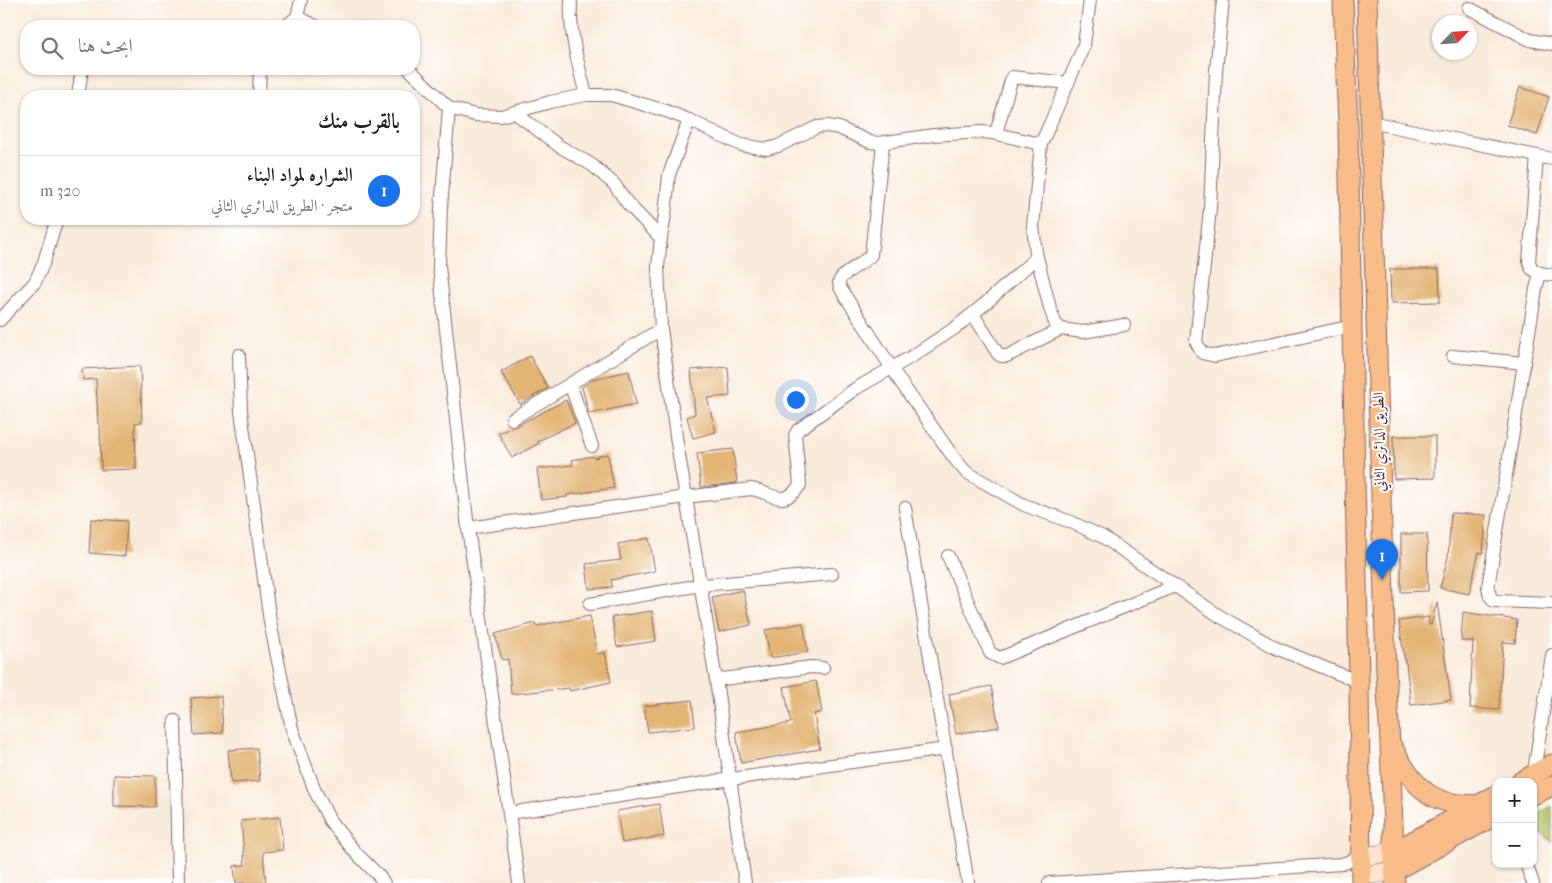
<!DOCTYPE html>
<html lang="ar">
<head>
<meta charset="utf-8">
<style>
	:root { --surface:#fff; --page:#f2f2f2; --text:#202124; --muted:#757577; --line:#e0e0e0; --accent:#1a73e8 }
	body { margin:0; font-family:"IM FELL French Canon",Amiri,serif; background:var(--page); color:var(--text); direction:rtl }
	.controls { position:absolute; right:15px; bottom:15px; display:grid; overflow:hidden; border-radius:10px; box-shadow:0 1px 4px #0004 }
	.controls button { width:45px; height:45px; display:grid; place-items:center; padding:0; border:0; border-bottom:1px solid var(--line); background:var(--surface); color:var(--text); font:25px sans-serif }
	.compass { position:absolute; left:1432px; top:15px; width:45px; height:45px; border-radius:50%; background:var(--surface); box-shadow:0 1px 4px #0004; rotate:65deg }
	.you { position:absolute; left:795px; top:399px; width:18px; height:18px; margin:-12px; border:4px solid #fff; border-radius:50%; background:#1a73e8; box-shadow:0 0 0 8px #1a73e833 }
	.badge { display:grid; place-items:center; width:32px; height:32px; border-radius:50%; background:var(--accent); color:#fff; font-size:16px; font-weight:700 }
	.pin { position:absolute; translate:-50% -41px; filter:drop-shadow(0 1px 2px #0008) }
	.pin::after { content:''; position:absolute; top:26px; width:18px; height:15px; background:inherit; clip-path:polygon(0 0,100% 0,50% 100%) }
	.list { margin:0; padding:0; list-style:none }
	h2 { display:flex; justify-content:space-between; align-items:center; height:65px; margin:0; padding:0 20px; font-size:21px }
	h2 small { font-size:16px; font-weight:400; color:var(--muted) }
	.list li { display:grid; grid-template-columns:32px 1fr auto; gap:15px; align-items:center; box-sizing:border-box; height:70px; padding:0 20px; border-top:1px solid var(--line) }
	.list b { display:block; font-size:19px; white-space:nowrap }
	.list p { margin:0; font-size:16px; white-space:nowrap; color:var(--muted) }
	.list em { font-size:16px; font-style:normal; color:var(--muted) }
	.icon { flex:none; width:28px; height:28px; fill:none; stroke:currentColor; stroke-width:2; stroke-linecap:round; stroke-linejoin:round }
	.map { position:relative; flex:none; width:1552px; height:883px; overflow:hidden; direction:ltr }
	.search { position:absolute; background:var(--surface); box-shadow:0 1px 4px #0004; left:20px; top:20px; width:400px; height:55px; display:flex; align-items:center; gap:12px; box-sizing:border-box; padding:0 18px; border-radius:20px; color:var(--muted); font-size:19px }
	.panel { position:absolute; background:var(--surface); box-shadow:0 1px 4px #0004; left:20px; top:90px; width:400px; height:135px; border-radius:20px; direction:rtl }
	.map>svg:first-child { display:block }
	.green { fill:#b1c76c; stroke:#7e734c }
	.building { fill:#e3b574 }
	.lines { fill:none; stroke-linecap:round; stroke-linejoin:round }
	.minor-casing { stroke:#876668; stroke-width:14 }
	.secondary-casing { stroke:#876668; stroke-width:19 }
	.primary-casing { stroke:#876668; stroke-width:21 }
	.minor { stroke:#fff; stroke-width:12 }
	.secondary { stroke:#fce5d0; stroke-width:18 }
	.primary { stroke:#f8bd89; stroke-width:19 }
	.labels { text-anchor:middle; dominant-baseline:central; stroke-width:4; stroke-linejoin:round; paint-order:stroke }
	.street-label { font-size:15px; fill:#4a1f2b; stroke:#fff }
</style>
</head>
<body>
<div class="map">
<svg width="1552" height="883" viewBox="0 0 1552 883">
	<rect width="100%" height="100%" fill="#fff"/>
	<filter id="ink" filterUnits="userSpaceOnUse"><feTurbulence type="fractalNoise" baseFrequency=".02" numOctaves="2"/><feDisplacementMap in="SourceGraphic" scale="10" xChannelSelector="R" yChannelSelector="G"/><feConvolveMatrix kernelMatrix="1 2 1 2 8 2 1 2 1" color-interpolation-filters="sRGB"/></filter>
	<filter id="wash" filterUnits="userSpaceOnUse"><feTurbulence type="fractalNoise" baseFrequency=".0096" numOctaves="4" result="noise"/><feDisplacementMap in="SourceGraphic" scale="20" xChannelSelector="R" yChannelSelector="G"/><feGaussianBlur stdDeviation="1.12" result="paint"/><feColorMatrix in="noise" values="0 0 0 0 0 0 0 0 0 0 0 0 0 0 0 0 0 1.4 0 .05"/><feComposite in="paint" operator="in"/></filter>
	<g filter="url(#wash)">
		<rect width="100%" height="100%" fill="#f9ebda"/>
		<path class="green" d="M1552,806V842L1533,827V816Z"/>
		<g id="blocks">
			<g class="building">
				<path d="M1520,87L1549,97L1537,135L1507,125Z"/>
				<path d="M1390,269H1439L1440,302L1391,303Z"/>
				<path d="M530,356L548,388L520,404L501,372Z"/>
				<path d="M140,366L142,422L135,423L136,469L101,470L100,424H98L96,379L83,380L82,369Z"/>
				<path d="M728,367L730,396L707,398L716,432L693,438L687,417L695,414L691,370Z"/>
				<path d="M629,371L636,404L589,414L582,387L594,379Z"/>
				<path d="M566,400L575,423L538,441L539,443L512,458L498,433L516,426Z"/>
				<path d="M1393,436H1435V478L1394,479Z"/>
				<path d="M733,449L737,483L701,487L697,453Z"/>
				<path d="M608,454L614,488L567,495V497L541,500L537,469L573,465L572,460L593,456L594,458L598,457L597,456Z"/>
				<path d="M1451,513L1486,515L1483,553L1479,552L1469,594L1440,588L1448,557Z"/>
				<path d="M91,519L127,521L125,556L89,553Z"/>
				<path d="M1401,534H1427L1428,591L1401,592Z"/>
				<path d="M649,538L655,571L611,580L612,587L589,589L586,564L621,560L618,544Z"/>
				<path d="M743,590L751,625L719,632L712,597Z"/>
				<path d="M1437,602L1451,700L1411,705L1406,663H1405L1399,621L1429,617V625H1431Z"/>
				<path d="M652,611L656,641L617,647L612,617Z"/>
				<path d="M1463,612L1517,620L1515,643L1503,642L1499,710L1470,708L1473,641H1461Z"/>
				<path d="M590,616L597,654L605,652L611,682L570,691L569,688L511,694L508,659L502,660L495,634L535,623L536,626Z"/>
				<path d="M803,623L808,652L770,658L765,630Z"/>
				<path d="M816,681L822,712L814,714L820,749L741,763L736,732L791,723L784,687Z"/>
				<path d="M991,686L999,727L956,734L949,694Z"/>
				<path d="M221,696L223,733L194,735L191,698Z"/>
				<path d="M692,700L695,727L648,732L644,706Z"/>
				<path d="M257,748L260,781L231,783L228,750Z"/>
				<path d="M114,775L155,776V807L114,806Z"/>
				<path d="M659,804L664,836L622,843L617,811Z"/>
				<path d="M280,817L283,850L263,852L266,883H236L234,866L245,865L241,821Z"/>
			</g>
		</g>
	</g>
	<g filter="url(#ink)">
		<use href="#blocks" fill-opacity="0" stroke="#876668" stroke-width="1"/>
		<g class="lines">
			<g class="minor-casing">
				<g id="minor">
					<path d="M571,0C569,32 578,64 586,95"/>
					<path d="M1090,0L1084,45L1078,60L1041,144L1033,226L1036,253L1050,308L1055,323L1061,329L1083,332L1124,325"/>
					<path d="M1223,0L1216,71L1210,209L1196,342L1202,353L1215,356L1352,326"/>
					<path d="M1469,8L1530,40L1552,44"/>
					<path d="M297,17L316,26"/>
					<path d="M286,26L297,17L301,0"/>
					<path d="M409,69L449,108L475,115L501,116L550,102L586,95H611L666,111L689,120L741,145L767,149L778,146L817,127L828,126L839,128L870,142L879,143L934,135L982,132L992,133L1041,144"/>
					<path d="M78,96L82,69"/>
					<path d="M259,96L260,69"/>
					<path d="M449,108L441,208L439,266L468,528L519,883"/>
					<path d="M514,112L559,146L592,165L614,184L628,204L661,238L665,215L669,175L689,120"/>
					<path d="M1370,122L1552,159"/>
					<path d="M996,133L1012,77L1068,83"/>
					<path d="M883,143L871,255C865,262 839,275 839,283C839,284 841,289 842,291L900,381L954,458L966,472L1024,505L1071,522L1103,537L1221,617L1276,648L1359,682"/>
					<path d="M1537,156L1529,262L1532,269L1540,273"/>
					<path d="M661,238L658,267L661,329L677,443L716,680L745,883"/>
					<path d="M1552,275L1540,273L1536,289L1488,587L1490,596L1494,601L1552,603"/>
					<path d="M973,314L998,354L1001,356H1007L1061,329"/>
					<path d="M0,320L35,282L44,262L57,219"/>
					<path d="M239,355L241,411L270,622L292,729L315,791L330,821L355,852L379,876L384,883"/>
					<path d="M1453,356L1524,363"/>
					<path d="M570,384L592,446"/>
					<path d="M512,419L661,329"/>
					<path d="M905,508L968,883"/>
					<path d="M468,528L686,497L751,489C772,492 783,510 800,485L795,435L798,430L855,389L911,357L955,328L986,303L1037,257"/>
					<path d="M948,556L986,643L990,653L1000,658L1175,586"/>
					<path d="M590,604L701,585L832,574"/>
					<path d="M716,680L811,667L823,668"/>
					<path d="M175,721L178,883"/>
					<path d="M1533,778L1552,655"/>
					<path d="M509,813L731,779L946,749"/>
					<path d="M1526,864L1533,883"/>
					<path d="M1049,883L1342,864L1360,857"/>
				</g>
			</g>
			<g class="secondary-casing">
				<g id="secondary">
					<path d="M1360,857L1393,852"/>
					<path d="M1361,876L1394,871"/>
				</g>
			</g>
			<g class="primary-casing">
				<g id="primary">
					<path d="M1343,0L1348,126L1359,682L1361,883"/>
					<path d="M1367,0L1386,671L1390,743L1395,883"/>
					<path d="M1392,746C1404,768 1418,794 1444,801C1455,805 1468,804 1479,805"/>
					<path d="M1520,782L1552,764"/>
					<path d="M1533,795L1552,786"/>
					<path d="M1393,852L1496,795"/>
					<path d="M1394,871L1496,815"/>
				</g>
			</g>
			<use href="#minor" class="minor"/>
			<use href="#secondary" class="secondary"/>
			<use href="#primary" class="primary"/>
		</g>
	</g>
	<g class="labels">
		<g class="street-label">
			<text transform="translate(1379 442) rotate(-91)">الطريق الدائري الثاني</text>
		</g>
	</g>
</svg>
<div class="controls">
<button>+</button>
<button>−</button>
</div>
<svg class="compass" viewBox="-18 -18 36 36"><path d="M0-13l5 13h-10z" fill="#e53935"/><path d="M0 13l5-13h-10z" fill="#757577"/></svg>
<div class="you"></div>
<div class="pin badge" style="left:1382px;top:580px">1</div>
<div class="search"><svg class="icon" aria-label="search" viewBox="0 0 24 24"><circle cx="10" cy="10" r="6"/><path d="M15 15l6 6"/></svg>ابحث هنا</div>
<section class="panel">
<h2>بالقرب منك<small></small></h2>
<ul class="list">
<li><span class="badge">1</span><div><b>الشراره لمواد البناء</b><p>متجر · الطريق الدائري الثاني</p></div><em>320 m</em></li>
</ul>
</section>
</div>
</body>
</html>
